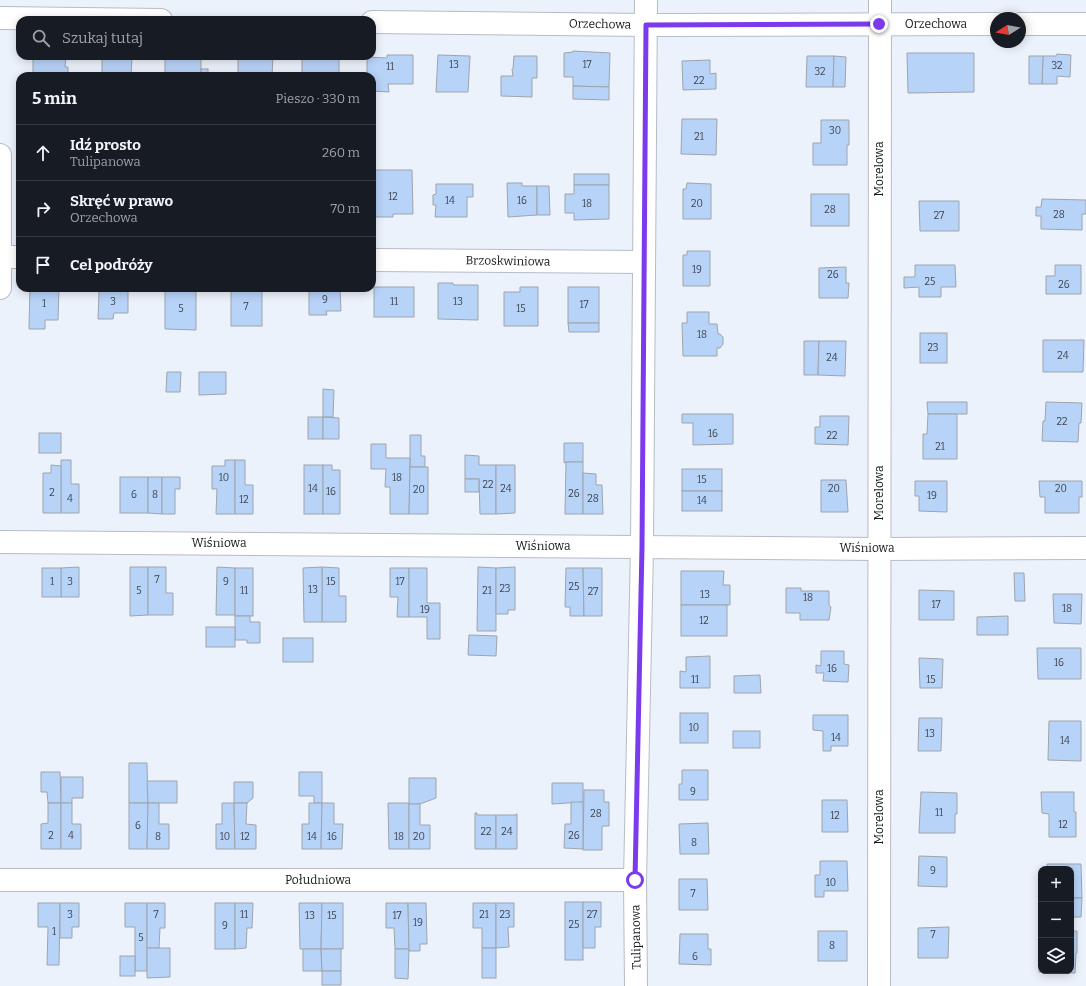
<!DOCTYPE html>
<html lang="pl">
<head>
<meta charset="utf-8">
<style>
	:root { --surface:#171b24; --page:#20242c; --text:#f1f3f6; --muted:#9ea1a6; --line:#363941 }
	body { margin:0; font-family:Bitter,serif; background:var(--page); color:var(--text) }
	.controls { position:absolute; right:12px; bottom:12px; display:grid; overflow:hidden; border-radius:8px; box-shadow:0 2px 10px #0003 }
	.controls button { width:36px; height:36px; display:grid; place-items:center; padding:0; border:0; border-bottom:1px solid var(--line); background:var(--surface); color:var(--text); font:20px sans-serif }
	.compass { position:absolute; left:990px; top:12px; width:36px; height:36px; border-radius:50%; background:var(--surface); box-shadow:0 2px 10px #0003; rotate:259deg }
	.stop { position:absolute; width:12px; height:12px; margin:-9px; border:3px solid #7c3aed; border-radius:50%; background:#fff }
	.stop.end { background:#7c3aed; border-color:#fff; box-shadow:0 1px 4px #0008 }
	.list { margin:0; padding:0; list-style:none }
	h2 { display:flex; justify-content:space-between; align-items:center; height:52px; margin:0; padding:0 16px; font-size:17px }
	h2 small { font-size:13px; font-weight:400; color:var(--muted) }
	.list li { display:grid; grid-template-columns:26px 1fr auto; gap:12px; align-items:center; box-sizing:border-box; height:56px; padding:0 16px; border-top:1px solid var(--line) }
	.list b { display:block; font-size:15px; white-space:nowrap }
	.list p { margin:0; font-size:13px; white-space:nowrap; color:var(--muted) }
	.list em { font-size:13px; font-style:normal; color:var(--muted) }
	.icon { flex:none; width:22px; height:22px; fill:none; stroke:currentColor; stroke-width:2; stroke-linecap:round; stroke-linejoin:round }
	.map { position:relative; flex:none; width:1086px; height:986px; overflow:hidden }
	.search { position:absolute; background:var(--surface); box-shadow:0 2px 10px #0003; left:16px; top:16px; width:360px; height:44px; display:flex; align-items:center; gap:10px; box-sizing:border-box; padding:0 14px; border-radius:12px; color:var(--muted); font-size:15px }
	.panel { position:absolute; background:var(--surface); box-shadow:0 2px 10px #0003; left:16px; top:72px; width:360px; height:220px; border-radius:12px }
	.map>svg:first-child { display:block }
	.building { fill:#b8d3f8; stroke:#9ea4ac }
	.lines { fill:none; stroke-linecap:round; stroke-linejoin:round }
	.street-casing { stroke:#b6bcc4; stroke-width:24 }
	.street { stroke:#fff; stroke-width:22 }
	.route { stroke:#7c3aed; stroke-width:5 }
	.labels { text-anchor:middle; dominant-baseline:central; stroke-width:3.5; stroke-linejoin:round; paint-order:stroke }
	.number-label { font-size:10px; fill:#3d4551 }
	.street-label { font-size:12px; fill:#141619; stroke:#fff }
</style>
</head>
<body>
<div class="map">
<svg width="1086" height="986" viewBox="0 0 1086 986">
	<rect width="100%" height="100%" fill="#ecf2fb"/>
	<g class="building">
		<path d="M573,51L610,53L609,87L573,86V77H564V53L573,52Z"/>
		<path d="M907,53H974V92L908,93Z"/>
		<path d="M1057,54L1071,55L1070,77L1057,76V84H1042L1043,56H1056Z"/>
		<path d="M387,55H413V84H388L389,92L372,91V76H367V57L387,58Z"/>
		<path d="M438,55L470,56L468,92H436Z"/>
		<path d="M33,56H66L65,67H68V76H33Z"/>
		<path d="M102,56H132L131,76H102Z"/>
		<path d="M165,56H185V59H201V76H165Z"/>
		<path d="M258,56H273L272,76H238V57Z"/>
		<rect x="302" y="56" width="37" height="20"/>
		<path d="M514,56H537V78H532V97L501,96V76H513L512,69H513Z"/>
		<path d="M807,56H834L833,87H806Z"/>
		<path d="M834,56L846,57L845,87H833Z"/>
		<path d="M1029,56H1043L1042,84H1029Z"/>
		<path d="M710,60V74L716,73V89L683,90L682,61Z"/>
		<rect x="201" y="69" width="7" height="7"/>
		<path d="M573,86L609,87V100L573,99Z"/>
		<path d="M682,119H717L716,155L681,154Z"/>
		<path d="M821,120H849V145H847V165H813V143H821Z"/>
		<path d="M372,170H412L413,214H393V217H372Z"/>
		<rect x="574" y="174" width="35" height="11"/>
		<path d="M507,183H522V186H537V215L508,217Z"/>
		<path d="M687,183L711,184V219H683V189H686Z"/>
		<path d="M436,184H473V197H467V217H435L436,205H433V195L436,194Z"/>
		<path d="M574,185H609V219L574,220V213H565V194H574Z"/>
		<path d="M537,186H549L550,215H537Z"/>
		<rect x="811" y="194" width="38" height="32"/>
		<path d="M1042,199L1086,200V214H1082V230L1041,229V216H1036V207H1041Z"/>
		<path d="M919,201H959V231H920Z"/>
		<path d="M687,251H710V286H683V255H687Z"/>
		<path d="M915,265H955L956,287H941V297H919V287L904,288V277H915Z"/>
		<path d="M1055,265H1081V294H1046V276H1055Z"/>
		<path d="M846,267V283H849L848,298H819V268Z"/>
		<path d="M438,283H453V285H478V320L438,319Z"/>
		<rect x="374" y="287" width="40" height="30"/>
		<path d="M520,287H538V326H504V292H520Z"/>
		<rect x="568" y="287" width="31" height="36"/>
		<path d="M30,288H59L58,320H45V329H29Z"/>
		<path d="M165,288H196V330L165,329Z"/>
		<rect x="231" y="288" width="31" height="38"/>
		<path d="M326,288H340L341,311H326L327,315H309V289Z"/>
		<path d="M113,289H128V313H114L113,319H98L99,291H113Z"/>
		<path d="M687,312H709V324H717L718,334H720L723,337V344L720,348H717V356H683L682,323H687Z"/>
		<path d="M568,323H599V332H569Z"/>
		<rect x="920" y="333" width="27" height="30"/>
		<path d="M1043,340H1084L1083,372H1043Z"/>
		<path d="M804,341H819L818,375H804Z"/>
		<path d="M819,341H846L845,376L818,375Z"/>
		<path d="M167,372H181L180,392H166Z"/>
		<path d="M199,372H226V394L199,395Z"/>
		<path d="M323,389L334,390L333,417H323Z"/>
		<path d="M927,402H967V414H928Z"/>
		<path d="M1046,402L1082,403L1081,423H1079L1078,442L1042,441L1043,421H1045Z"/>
		<path d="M682,414H733V444L693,445V423H682Z"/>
		<path d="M928,414H957V459H923V434H927Z"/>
		<path d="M820,416H849L848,445L815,444V427H820Z"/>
		<rect x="308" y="417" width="15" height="22"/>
		<path d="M323,417L339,418V439H323Z"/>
		<rect x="39" y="433" width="22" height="20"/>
		<path d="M410,435H421V456H425V467H410Z"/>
		<path d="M564,443H583V462H566L564,463Z"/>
		<path d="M371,444H386V458H410L409,514H390V487H385L386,469H371Z"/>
		<path d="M465,455L479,456V465H496V514H480L479,479H465Z"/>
		<path d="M61,460H71V484H79V513H61Z"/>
		<path d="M225,460H235V514H216L217,489H212V466H225Z"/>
		<path d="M235,460H245V485H253V514H235Z"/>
		<path d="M566,462H583V514H565Z"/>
		<path d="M51,465L61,466V513H43V473H51Z"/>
		<rect x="304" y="465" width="19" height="49"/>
		<path d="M323,465H332V470H340V514H323Z"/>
		<path d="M496,465H515V513L496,514Z"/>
		<path d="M410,467H428V514H409Z"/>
		<rect x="682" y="469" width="40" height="22"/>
		<path d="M583,473L596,474V485H602L603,514H583Z"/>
		<rect x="120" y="477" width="28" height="36"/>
		<path d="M148,477H162V514L148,513Z"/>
		<path d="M162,477H180V489H175V514H162Z"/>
		<rect x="465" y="479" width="14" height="13"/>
		<path d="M821,480H846L848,512H821Z"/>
		<path d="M915,481H947V512L919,511V496H915Z"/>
		<path d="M1039,481H1082V497H1079V513H1045V497H1040Z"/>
		<rect x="682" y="491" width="40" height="20"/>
		<path d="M79,567V597H61V568Z"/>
		<path d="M130,567H148V615L130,616Z"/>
		<path d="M148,567H166V593H173V615H148Z"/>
		<path d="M217,567L235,568V615H216Z"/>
		<path d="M322,567L339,568V596H346V622H322Z"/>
		<path d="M322,567V622H304L303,568Z"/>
		<path d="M478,567L496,568V631H477Z"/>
		<path d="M515,567V610H508V614H496V568Z"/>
		<rect x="42" y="568" width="19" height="29"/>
		<rect x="235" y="568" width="18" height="48"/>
		<path d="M390,568H409V617H397L398,597H390Z"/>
		<path d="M409,568H427V603H440V639H427V617H409Z"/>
		<path d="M566,568H583L584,616H570V607H565Z"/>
		<path d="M583,568H602V616H584Z"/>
		<path d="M681,571H724L723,585H730V605H681Z"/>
		<path d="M1014,573H1024L1025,601H1015Z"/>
		<path d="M786,588H801V591H829V605L831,607L829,620H800V613H786Z"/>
		<path d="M919,590L954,591V620H919Z"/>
		<path d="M1053,594H1082L1081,624L1054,623Z"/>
		<rect x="681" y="605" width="46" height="31"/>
		<path d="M235,616H250V622H260V643H247V640H235Z"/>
		<path d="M1008,616V635H977V617Z"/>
		<rect x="206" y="627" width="29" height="20"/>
		<path d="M469,635L497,636L496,656L468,655Z"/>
		<rect x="283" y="638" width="30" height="24"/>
		<path d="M1037,648H1081V679H1038Z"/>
		<path d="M821,651H844V664L849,665L848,682L823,681L824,673H816V665L821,666Z"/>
		<path d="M710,656V688H680V671L686,672V657Z"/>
		<path d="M919,658L943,659L942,688H920Z"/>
		<path d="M760,675L761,693H734V676Z"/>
		<rect x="680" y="713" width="28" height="30"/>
		<path d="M813,715H848V746H831V751H823V731L813,730Z"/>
		<path d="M919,718H942L941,751H918Z"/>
		<path d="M1049,721H1081V761L1048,760Z"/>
		<rect x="733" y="731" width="27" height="17"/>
		<path d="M129,763H147L148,803H129Z"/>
		<path d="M682,770H708V800H679V784H682Z"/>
		<path d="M41,772H60L61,803H48L47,792H41Z"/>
		<path d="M299,772H322V803H314V796H299Z"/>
		<path d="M61,777H83V798H72V803H61Z"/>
		<path d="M409,778H436V798L420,804H409Z"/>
		<path d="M147,781H177V803H148Z"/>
		<path d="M234,782H253V798L247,803H234Z"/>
		<path d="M552,783H583V802L552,804Z"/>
		<path d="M584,790H604V802H609V826H602V850H583Z"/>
		<path d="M921,792L957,793V814H955V833H919Z"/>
		<path d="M1041,792H1074V812H1076V837H1049V814L1042,813Z"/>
		<path d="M822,800H847L848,832H822Z"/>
		<path d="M571,802H583V849L564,848L565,824H571Z"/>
		<path d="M48,803H61V849H41V824L48,823Z"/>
		<path d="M61,803H72V824H81V849H61Z"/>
		<path d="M129,803H148L147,849H129Z"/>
		<path d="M148,803H159V824H169V849H147Z"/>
		<path d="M222,803H234L235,849H216V824H222Z"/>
		<path d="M234,803H247L246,824L256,825V849H235Z"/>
		<path d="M309,803H322L321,849H302V824H309Z"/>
		<path d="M322,803H334V824H343L342,849H321Z"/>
		<path d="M388,803H409V849H389Z"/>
		<path d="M409,804H420V825H430V849H409Z"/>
		<path d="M475,813H477V815H496V849H475Z"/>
		<path d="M516,814H517V849H496V815H516Z"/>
		<path d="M708,823L709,854H680L679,824Z"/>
		<path d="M919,856L947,857V887L918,886Z"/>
		<path d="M820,861H847L848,891H824V897H815V875H820Z"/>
		<path d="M1047,864H1081L1082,898H1071V869H1047Z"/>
		<path d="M679,879H707L708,910H679Z"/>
		<path d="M1071,898H1082L1081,917H1071Z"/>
		<rect x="565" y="902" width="18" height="58"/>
		<path d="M583,902H601V927H595V948H583Z"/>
		<path d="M38,903H60L59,965H47L48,927H38Z"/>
		<path d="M60,903H79V927H72V938H60Z"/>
		<path d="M125,903H147V971H135V927H125Z"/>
		<path d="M147,903H165V928H160L159,948H147Z"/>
		<rect x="215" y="903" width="20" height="46"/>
		<path d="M235,903H253L252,928H247L246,948L235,949Z"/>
		<path d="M299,903H322L321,949H300Z"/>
		<path d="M322,903H343V949H321Z"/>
		<path d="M386,903H408L409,949H395L394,928H386Z"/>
		<path d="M408,903H426L427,944H420V951H409Z"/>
		<path d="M473,903H496V948H482V928H473Z"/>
		<path d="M496,903H514V927H508L509,947L496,948Z"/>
		<path d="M949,927L948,958H918V928Z"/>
		<rect x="818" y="931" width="29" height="30"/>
		<path d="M1071,931H1077V953H1076L1075,973L1039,972V952H1041V932V971H1071Z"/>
		<path d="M680,934H708V949H711V965L679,964Z"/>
		<path d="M147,948H170V977L147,978Z"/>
		<rect x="482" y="948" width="14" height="30"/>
		<path d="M303,949H321L322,971H303Z"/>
		<path d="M321,949H341V971H322Z"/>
		<path d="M395,949H409L408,979L395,978Z"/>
		<rect x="120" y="956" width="15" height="20"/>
		<rect x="322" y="971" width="19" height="14"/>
	</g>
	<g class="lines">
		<g class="street-casing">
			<g id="street">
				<path d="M0,18L161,20"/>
				<path d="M372,22L646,25L996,24"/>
				<path d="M1020,24H1086"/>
				<path d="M0,155V288"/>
				<path d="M0,257H20"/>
				<path d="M372,260L644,262"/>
				<path d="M0,542L879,549L1086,548"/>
				<path d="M0,880H635"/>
				<path d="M636,986L635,880L642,547L646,0"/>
				<path d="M879,986L880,0"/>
			</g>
		</g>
		<use href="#street" class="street"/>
	</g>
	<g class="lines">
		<path class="route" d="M635,880L642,547L646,25L879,24"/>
	</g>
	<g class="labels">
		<g class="number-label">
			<text x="454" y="65">13</text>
			<text x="587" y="65">17</text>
			<text x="1057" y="66">32</text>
			<text x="390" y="67">11</text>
			<text x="820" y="72">32</text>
			<text x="699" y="81">22</text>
			<text x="835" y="131">30</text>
			<text x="699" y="137">21</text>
			<text x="393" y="197">12</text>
			<text x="450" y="201">14</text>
			<text x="522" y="201">16</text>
			<text x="587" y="204">18</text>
			<text x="697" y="204">20</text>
			<text x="830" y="210">28</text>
			<text x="1059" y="215">28</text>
			<text x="939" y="216">27</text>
			<text x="697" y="270">19</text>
			<text x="833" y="275">26</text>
			<text x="930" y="282">25</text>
			<text x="1064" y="285">26</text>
			<text x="325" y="300">9</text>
			<text x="113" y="302">3</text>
			<text x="394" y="302">11</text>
			<text x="458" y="302">13</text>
			<text x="44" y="304">1</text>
			<text x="584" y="305">17</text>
			<text x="246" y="307">7</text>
			<text x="181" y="309">5</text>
			<text x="521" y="309">15</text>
			<text x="702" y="335">18</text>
			<text x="933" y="348">23</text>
			<text x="1063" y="356">24</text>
			<text x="832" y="358">24</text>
			<text x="1062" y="422">22</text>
			<text x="713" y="434">16</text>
			<text x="832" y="436">22</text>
			<text x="940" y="447">21</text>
			<text x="224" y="478">10</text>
			<text x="397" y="478">18</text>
			<text x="702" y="480">15</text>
			<text x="488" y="485">22</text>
			<text x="313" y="489">14</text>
			<text x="506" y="489">24</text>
			<text x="834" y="489">20</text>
			<text x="1061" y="489">20</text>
			<text x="419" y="490">20</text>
			<text x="331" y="492">16</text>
			<text x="52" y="493">2</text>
			<text x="574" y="494">26</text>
			<text x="134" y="495">6</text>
			<text x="155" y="495">8</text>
			<text x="932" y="496">19</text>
			<text x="70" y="499">4</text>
			<text x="593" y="499">28</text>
			<text x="244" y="500">12</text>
			<text x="702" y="501">14</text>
			<text x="157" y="580">7</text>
			<text x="52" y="582">1</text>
			<text x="70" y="582">3</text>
			<text x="226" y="582">9</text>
			<text x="331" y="582">15</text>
			<text x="400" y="582">17</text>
			<text x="574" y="587">25</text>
			<text x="505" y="589">23</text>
			<text x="313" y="590">13</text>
			<text x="139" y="591">5</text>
			<text x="244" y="591">11</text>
			<text x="487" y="591">21</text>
			<text x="593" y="592">27</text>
			<text x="705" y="595">13</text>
			<text x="808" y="598">18</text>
			<text x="936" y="605">17</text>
			<text x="1067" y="609">18</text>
			<text x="425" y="610">19</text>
			<text x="704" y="621">12</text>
			<text x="1059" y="663">16</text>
			<text x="832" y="669">16</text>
			<text x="695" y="680">11</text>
			<text x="931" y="680">15</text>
			<text x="694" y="728">10</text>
			<text x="930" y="734">13</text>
			<text x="836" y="738">14</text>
			<text x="1065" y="741">14</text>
			<text x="693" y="792">9</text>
			<text x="939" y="813">11</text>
			<text x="596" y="814">28</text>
			<text x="835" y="816">12</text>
			<text x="1063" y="825">12</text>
			<text x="138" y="826">6</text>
			<text x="486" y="832">22</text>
			<text x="507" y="832">24</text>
			<text x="51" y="836">2</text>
			<text x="71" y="836">4</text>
			<text x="574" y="836">26</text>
			<text x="158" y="837">8</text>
			<text x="225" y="837">10</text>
			<text x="245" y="837">12</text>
			<text x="312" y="837">14</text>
			<text x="332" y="837">16</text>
			<text x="399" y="837">18</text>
			<text x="419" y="837">20</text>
			<text x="694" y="843">8</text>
			<text x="933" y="871">9</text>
			<text x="831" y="883">10</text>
			<text x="693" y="894">7</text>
			<text x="70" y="915">3</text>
			<text x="156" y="915">7</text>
			<text x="244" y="915">11</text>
			<text x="484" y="915">21</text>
			<text x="505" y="915">23</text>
			<text x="592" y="915">27</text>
			<text x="310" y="916">13</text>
			<text x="332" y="916">15</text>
			<text x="397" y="916">17</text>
			<text x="418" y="923">19</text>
			<text x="574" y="925">25</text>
			<text x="225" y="926">9</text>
			<text x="54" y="932">1</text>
			<text x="933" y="935">7</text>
			<text x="141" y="938">5</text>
			<text x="832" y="946">8</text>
			<text x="695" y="957">6</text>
		</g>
		<g class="street-label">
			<text transform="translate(600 24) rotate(1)">Orzechowa</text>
			<text x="936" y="24">Orzechowa</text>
			<text transform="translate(879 169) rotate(-90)">Morelowa</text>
			<text transform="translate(508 261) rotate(1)">Brzoskwiniowa</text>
			<text transform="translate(879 493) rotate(-90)">Morelowa</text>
			<text x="219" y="543">Wiśniowa</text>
			<text x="543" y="546">Wiśniowa</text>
			<text x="867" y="548">Wiśniowa</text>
			<text transform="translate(879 817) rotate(-90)">Morelowa</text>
			<text x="318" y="880">Południowa</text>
			<text transform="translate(636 937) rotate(-91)">Tulipanowa</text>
		</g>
	</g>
</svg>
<div class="controls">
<button>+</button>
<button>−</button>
<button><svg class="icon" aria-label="layers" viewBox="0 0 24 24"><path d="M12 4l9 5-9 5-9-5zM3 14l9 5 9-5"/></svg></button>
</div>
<svg class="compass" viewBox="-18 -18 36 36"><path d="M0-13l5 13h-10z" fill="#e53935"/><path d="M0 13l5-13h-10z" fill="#9ea1a6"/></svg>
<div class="stop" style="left:635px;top:880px"></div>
<div class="stop end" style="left:879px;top:24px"></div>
<div class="search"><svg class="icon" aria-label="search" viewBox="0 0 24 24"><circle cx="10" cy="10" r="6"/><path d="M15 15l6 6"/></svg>Szukaj tutaj</div>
<section class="panel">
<h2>5 min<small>Pieszo · 330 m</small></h2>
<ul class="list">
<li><svg class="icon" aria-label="ahead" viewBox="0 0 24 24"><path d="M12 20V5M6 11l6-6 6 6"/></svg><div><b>Idź prosto</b><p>Tulipanowa</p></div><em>260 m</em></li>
<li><svg class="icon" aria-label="right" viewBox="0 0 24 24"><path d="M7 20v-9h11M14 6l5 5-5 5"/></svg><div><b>Skręć w prawo</b><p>Orzechowa</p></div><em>70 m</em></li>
<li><svg class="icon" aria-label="arrive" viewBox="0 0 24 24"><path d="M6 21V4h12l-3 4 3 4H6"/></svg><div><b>Cel podróży</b></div></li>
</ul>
</section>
</div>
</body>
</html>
